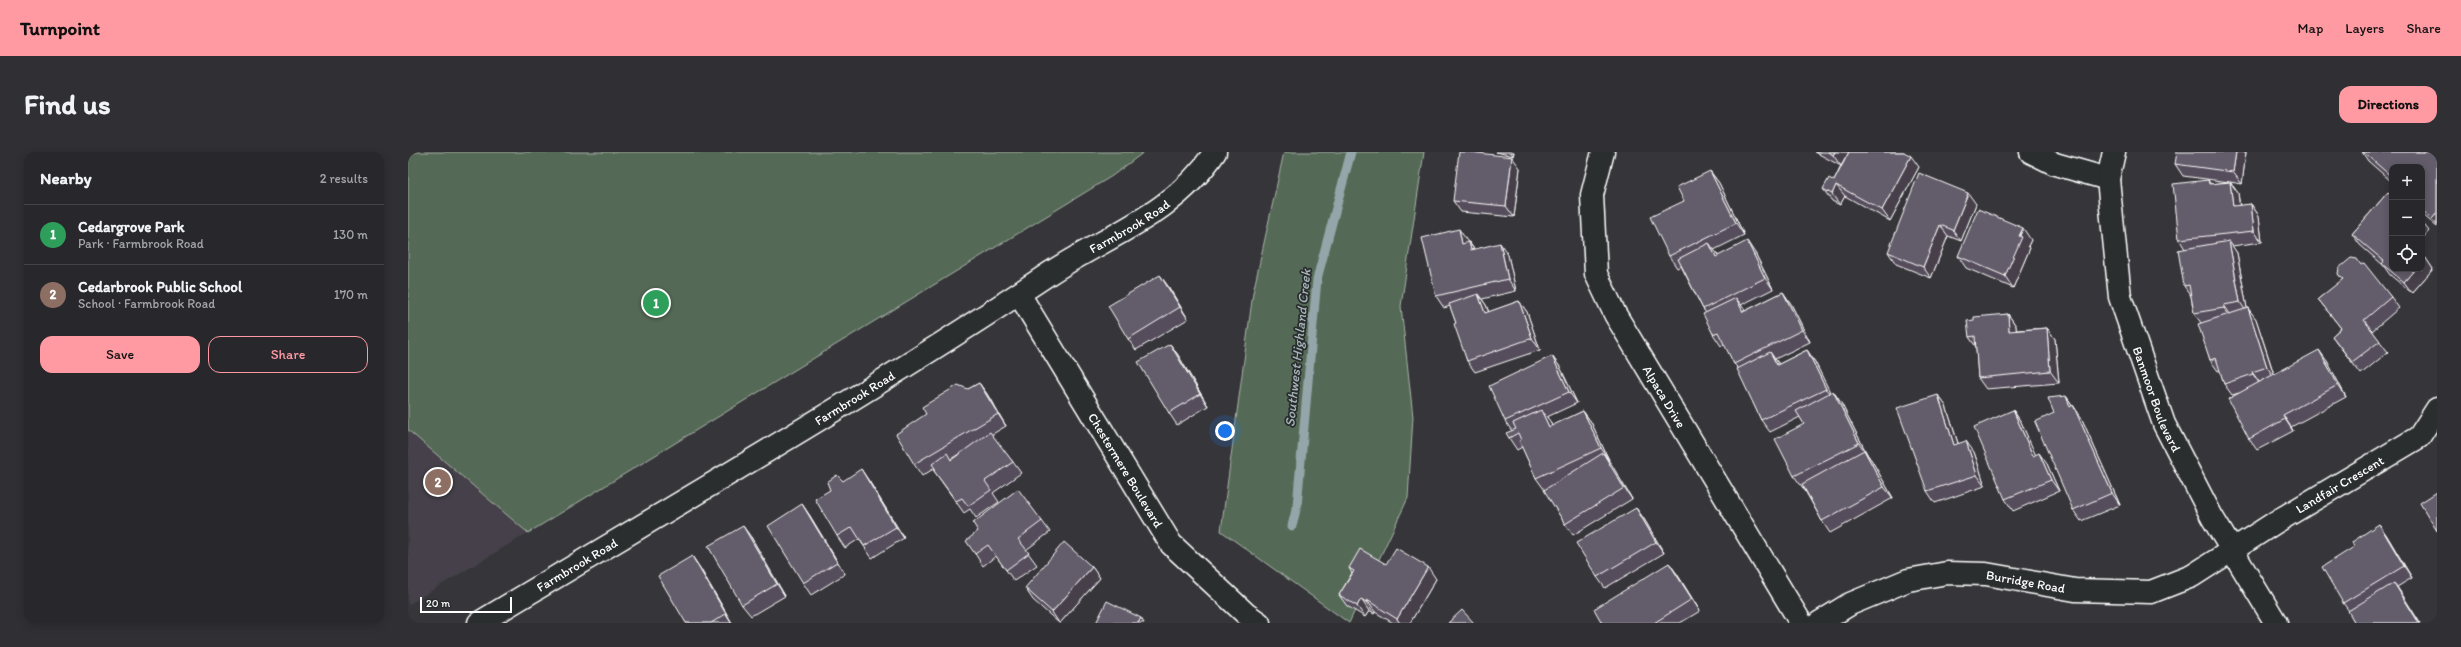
<!DOCTYPE html>
<html lang="en">
<head>
<meta charset="utf-8">
<style>
	:root { --surface:#28282c; --page:#303034; --text:#f1f3f6; --muted:#a5a6a9; --line:#444448; --accent:#ff9aa2 }
	body { margin:0; font-family:Itim,sans-serif; background:var(--page); color:var(--text) }
	.controls { position:absolute; right:12px; top:12px; display:grid; overflow:hidden; border-radius:8px; box-shadow:0 2px 10px #0003 }
	.controls button { width:36px; height:36px; display:grid; place-items:center; padding:0; border:0; border-bottom:1px solid var(--line); background:var(--surface); color:var(--text); font:20px sans-serif }
	.scale { position:absolute; left:12px; bottom:10px; width:92px; box-sizing:border-box; padding-left:4px; border:2px solid #fff; border-top:0; font-size:11px; line-height:14px; white-space:nowrap; color:#fff; -webkit-text-stroke:3px #2a2d2e; paint-order:stroke }
	.you { position:absolute; left:817px; top:279px; width:14px; height:14px; margin:-10px; border:3px solid #fff; border-radius:50%; background:#1a73e8; box-shadow:0 0 0 6px #1a73e833 }
	.badge { display:grid; place-items:center; width:26px; height:26px; border-radius:50%; background:var(--accent); color:#fff; font-size:13px; font-weight:700 }
	.pin { position:absolute; translate:-50% -50%; border:2px solid #fff; box-shadow:0 1px 4px #0006 }
	.list { margin:0; padding:0; list-style:none }
	h2 { display:flex; justify-content:space-between; align-items:center; height:52px; margin:0; padding:0 16px; font-size:17px }
	h2 small { font-size:13px; font-weight:400; color:var(--muted) }
	.list li { display:grid; grid-template-columns:26px 1fr auto; gap:12px; align-items:center; box-sizing:border-box; height:60px; padding:0 16px; border-top:1px solid var(--line) }
	.list b { display:block; font-size:15px; white-space:nowrap }
	.list p { margin:0; font-size:13px; white-space:nowrap; color:var(--muted) }
	.list em { font-size:13px; font-style:normal; color:var(--muted) }
	.actions { display:flex; gap:8px; padding:12px 16px }
	.actions a { flex:1; padding:9px 0; border:1px solid var(--accent); border-radius:12px; text-align:center; font-size:14px; color:var(--accent) }
	.actions .main { background:var(--accent); color:#111 }
	.icon { flex:none; width:22px; height:22px; fill:none; stroke:currentColor; stroke-width:2; stroke-linecap:round; stroke-linejoin:round }
	.map { position:relative; flex:none; width:2029px; height:471px; overflow:hidden; border-radius:12px }
	header { display:flex; align-items:center; gap:24px; box-sizing:border-box; height:56px; padding:0 20px; background:var(--accent); color:#111 }
	header strong { font-size:19px }
	nav { display:flex; gap:22px; margin-inline-start:auto; font-size:14px }
	.intro { display:flex; align-items:center; justify-content:space-between; box-sizing:border-box; height:96px; padding:0 24px }
	h1 { margin:0; font-size:28px }
	.button { padding:10px 18px; border-radius:12px; background:var(--accent); color:#111; font-size:14px; font-weight:700 }
	main { display:flex; gap:24px; padding:0 24px }
	aside { flex:1; background:var(--surface); border-radius:12px; box-shadow:0 2px 10px #0003 }
	.map>svg:first-child { display:block }
	.built { fill:#444149 }
	.green { fill:#546a56; stroke:#aab4aa }
	.lines { fill:none; stroke-linecap:round; stroke-linejoin:round }
	.stream { stroke:#94a6a9; stroke-width:9 }
	.minor-casing { stroke:#fff; stroke-width:25 }
	.minor { stroke:#2a2d2e; stroke-width:22 }
	.wall { fill:#564e5c; stroke:#fff; fill-rule:evenodd }
	.shaded-wall { fill:#46404b; stroke:#fff }
	.building { fill:#645b6b; stroke:#fff }
	.labels { text-anchor:middle; dominant-baseline:central; stroke-width:3.5; stroke-linejoin:round; paint-order:stroke }
	.street-label { font-size:13px; fill:#fff; stroke:#2a2d2e }
	.water-label { font-size:14px; font-style:italic; fill:#a6b5b8; stroke:#2a2d2e }
</style>
</head>
<body>
<header>
<strong>Turnpoint</strong>
<nav><a>Map</a><a>Layers</a><a>Share</a></nav>
</header>
<div class="intro"><h1>Find us</h1><a class="button">Directions</a></div>
<main>
<aside>
<h2>Nearby<small>2 results</small></h2>
<ul class="list">
<li><span class="badge" style="background:#2e9e5b">1</span><div><b>Cedargrove Park</b><p>Park · Farmbrook Road</p></div><em>130 m</em></li>
<li><span class="badge" style="background:#8d6e63">2</span><div><b>Cedarbrook Public School</b><p>School · Farmbrook Road</p></div><em>170 m</em></li>
</ul>
<div class="actions"><a class="main">Save</a><a>Share</a></div>
</aside>
<div class="map">
<svg width="2029" height="471" viewBox="0 0 2029 471">
	<rect width="100%" height="100%" fill="#36363a"/>
	<filter id="ink" filterUnits="userSpaceOnUse"><feTurbulence type="fractalNoise" baseFrequency=".025" numOctaves="2"/><feDisplacementMap in="SourceGraphic" scale="8" xChannelSelector="R" yChannelSelector="G"/><feConvolveMatrix kernelMatrix="1 2 1 2 8 2 1 2 1" color-interpolation-filters="sRGB"/></filter>
	<g filter="url(#ink)">
		<path class="built" d="M0,278L120,381L0,453Z"/>
		<g class="green">
			<path d="M0,0H736L704,24L120,381L0,278Z"/>
			<path d="M876,0H1016L993,154L1005,265L1000,346L941,471L813,379L845,141Z"/>
		</g>
		<g class="lines">
			<path class="stream" d="M884,374L889,354L909,127L943,0"/>
			<g class="minor-casing">
				<g id="minor">
					<path id="s1" d="M1195,0L1184,43L1188,122L1207,162L1393,471"/>
					<path d="M1623,0L1647,12L1700,27"/>
					<path id="s2" d="M1706,0L1700,27L1712,145L1756,272L1804,365L1868,471"/>
					<path id="s3" d="M611,142L763,392L838,462L851,471"/>
					<path id="s4" d="M71,471C262,356 456,245 642,121C702,82 765,63 807,0"/>
					<path id="s5" d="M1411,471L1442,452L1500,428L1539,421L1578,422L1667,438L1743,440L1784,424L1868,370L2011,285L2029,257"/>
				</g>
			</g>
			<use href="#minor" class="minor"/>
		</g>
		<g class="wall">
			<path d="M1088,0H1106L1105,4Z"/>
			<path d="M1407,0H1496L1511,15L1482,69L1437,44L1432,53L1424,49L1415,37L1426,29L1433,14Z"/>
			<path d="M1838,0L1834,32L1822,30L1830,41L1832,54L1843,52L1851,64L1854,90L1824,94L1829,101L1839,156L1848,167L1866,222L1919,209L1938,245L1883,275L1885,279L1849,298L1841,287L1831,241L1824,243L1816,232L1812,218L1810,219L1802,208L1793,171L1786,161L1783,144L1776,134L1777,97L1771,87L1800,28L1803,32L1821,30L1775,24L1767,12Z"/>
			<path d="M1954,0H2029V75L2014,62V15H1984V30L1960,9Z"/>
			<path d="M1112,16L1106,65L1053,60L1045,49Z"/>
			<path d="M1302,19L1311,31L1336,83L1306,98L1310,104L1347,101L1365,137L1333,153L1337,159L1375,140L1383,152L1402,190L1367,207L1371,212L1399,198L1407,210L1422,241L1425,239L1433,251L1459,302L1464,309L1485,346L1422,381L1414,369L1395,335V336L1386,324L1396,272L1392,265L1362,280L1353,268L1330,216L1326,212L1317,192L1313,194L1305,182L1298,161L1295,157L1273,114L1269,116L1261,104L1276,49Z"/>
			<path d="M1980,40L1984,117L2017,105L2025,117L2004,141L1982,123L1975,113L1952,93L1944,82Z"/>
			<path d="M1568,52L1553,89L1540,84L1523,126L1488,112L1480,100Z"/>
			<path d="M1623,88L1620,94L1622,96L1605,136L1558,116L1550,104Z"/>
			<path d="M1059,89V91L1061,90L1066,97L1100,103L1108,139L1074,147L1078,153L1081,160L1111,149L1119,160L1132,198L1067,220L1059,209L1048,171L1042,154L1036,156L1028,144Z"/>
			<path d="M1953,113L1983,145L1991,156L1964,179L1980,200L1953,222L1932,195L1924,184L1933,176L1910,147L1935,128L1930,122Z"/>
			<path d="M760,134L780,167L728,198L720,187Z"/>
			<path d="M1600,162L1608,174V178L1639,176L1647,187L1651,231L1578,237L1570,226L1568,195L1561,185L1566,168Z"/>
			<path d="M762,192L770,203L800,254L769,273L761,261Z"/>
			<path d="M1144,204L1152,215L1169,251L1139,265L1144,274L1175,259L1183,270L1201,308H1200L1224,347L1165,383L1157,372L1136,337L1128,326L1114,295L1109,298L1101,286L1104,279L1097,269Z"/>
			<path d="M571,231L579,242L598,274L583,283L605,310L613,321L585,341L591,350L568,366L562,357L556,361L526,319L528,318L527,316L514,324L506,312L560,237ZM554,300L543,308V307Z"/>
			<path d="M1530,243L1538,254L1550,291L1566,300L1577,334L1527,351L1519,339Z"/>
			<path d="M1658,244L1673,265L1712,353L1673,369L1665,358L1646,261Z"/>
			<path d="M1605,258L1613,270L1627,303L1639,312L1651,339L1605,359L1597,347Z"/>
			<path d="M435,329H461L496,386L464,406L451,387L437,396L429,384Z"/>
			<path d="M394,352L402,364L437,422L403,443L395,431Z"/>
			<path d="M1228,356L1236,367L1256,401L1197,436L1189,425Z"/>
			<path d="M634,369L642,380L618,398L629,413L606,429L588,404L575,414L566,400L570,379Z"/>
			<path d="M1971,372L1979,384L2004,426L1989,435L2012,471H1947L1941,459L1935,451L1946,395Z"/>
			<path d="M343,385L377,444L343,464L334,453Z"/>
			<path d="M284,404L292,416L324,471H278Z"/>
			<path d="M1261,411L1269,422L1292,459L1272,471H1194Z"/>
			<path d="M978,412L1028,427L1002,471H985L967,460L966,462L961,459L957,465L939,454L931,443L944,421L941,416Z"/>
			<path d="M684,415L692,426L652,471H651L625,448L617,436Z"/>
		</g>
		<g class="shaded-wall">
			<path d="M1103,0H1106L1105,4Z"/>
			<path d="M1427,0H1441L1433,14L1425,3Z"/>
			<path d="M1828,0H1838L1834,32L1825,20Z"/>
			<path d="M1503,4L1511,15L1482,69L1474,58Z"/>
			<path d="M1104,5L1112,16L1106,65L1098,54Z"/>
			<path d="M1302,19L1311,31L1336,83L1328,71Z"/>
			<path d="M1822,30L1830,41L1833,66L1825,54Z"/>
			<path d="M1428,33L1437,44L1432,53L1424,42Z"/>
			<path d="M1560,41L1568,52L1553,89L1545,78Z"/>
			<path d="M1843,52L1851,64L1854,90L1846,79Z"/>
			<path d="M2029,61V73L2024,67Z"/>
			<path d="M2014,70L2021,79L2014,87Z"/>
			<path d="M1532,73L1540,84L1523,126L1515,115Z"/>
			<path d="M1615,76L1623,88L1620,94L1622,96L1605,136L1597,124Z"/>
			<path d="M1051,77L1059,89L1062,103L1054,92Z"/>
			<path d="M1339,89L1347,101L1365,137L1357,126Z"/>
			<path d="M1821,89L1829,101L1840,162L1832,150Z"/>
			<path d="M1061,90L1069,102L1063,98Z"/>
			<path d="M1092,91L1100,103L1108,139L1100,127Z"/>
			<path d="M1301,91L1310,103L1317,116L1308,105Z"/>
			<path d="M2017,105L2025,117L2004,141L1996,130L2007,117H2014V108Z"/>
			<path d="M752,123L760,134L780,167L772,155Z"/>
			<path d="M1375,140L1383,152L1402,190L1394,178Z"/>
			<path d="M1070,142L1078,153L1085,172L1077,161Z"/>
			<path d="M1328,146L1336,157L1343,171L1335,160Z"/>
			<path d="M1111,149L1119,160L1132,198L1124,186Z"/>
			<path d="M1816,153L1824,165V167L1816,156Z"/>
			<path d="M1840,156L1848,167L1867,226L1859,215Z"/>
			<path d="M1600,162L1608,174L1609,190L1601,179Z"/>
			<path d="M1639,176L1647,187L1651,231L1642,219Z"/>
			<path d="M762,192L770,203L800,254L792,242Z"/>
			<path d="M1399,198L1407,210L1426,248L1418,237Z"/>
			<path d="M1911,198L1919,209L1938,245L1930,233Z"/>
			<path d="M1362,200L1370,211L1377,225L1369,213Z"/>
			<path d="M1144,204L1152,215L1169,251L1161,240Z"/>
			<path d="M1844,220L1852,231L1853,234L1845,222Z"/>
			<path d="M571,231L579,242L598,274L590,262Z"/>
			<path d="M1425,239L1433,251L1459,302L1451,291Z"/>
			<path d="M1530,243L1538,254L1554,304L1546,293Z"/>
			<path d="M1658,244L1666,256L1662,255Z"/>
			<path d="M1665,253L1673,265L1712,353L1704,341Z"/>
			<path d="M1133,258L1142,269L1149,286L1141,275Z"/>
			<path d="M1605,258L1613,270L1633,315L1625,304Z"/>
			<path d="M1175,259L1183,270L1201,308L1193,296Z"/>
			<path d="M1875,263L1883,275L1885,279L1877,267Z"/>
			<path d="M1558,289L1566,300L1577,334L1569,323Z"/>
			<path d="M1456,298L1464,309L1485,346L1476,335Z"/>
			<path d="M1195,301L1204,313L1224,347L1216,336Z"/>
			<path d="M1631,301L1639,312L1651,339L1643,328Z"/>
			<path d="M453,317L461,329L496,386L488,375Z"/>
			<path d="M394,352L402,364L437,422L429,410Z"/>
			<path d="M1228,356L1236,367L1256,401L1248,390Z"/>
			<path d="M1971,372L1979,384L2004,426L1996,414Z"/>
			<path d="M335,374L343,385L377,444L369,432Z"/>
			<path d="M284,404L292,416L324,471L318,462Z"/>
			<path d="M1261,411L1269,422L1292,459L1284,447Z"/>
			<path d="M684,415L692,426L652,471H651L644,460Z"/>
			<path d="M1020,415L1028,427L1002,471H992L989,467Z"/>
			<path d="M1986,431L1994,442L2012,471H2011Z"/>
			<path d="M953,447L961,459L957,465L949,454Z"/>
			<path d="M959,448L967,460L966,462L958,450Z"/>
			<path d="M733,466L736,471H730Z"/>
		</g>
		<g class="building">
			<path d="M1051,0H1061L1104,5L1098,54L1045,49Z"/>
			<path d="M1420,0H1427L1425,3Z"/>
			<path d="M1441,0H1496L1503,4L1474,58L1428,33L1424,42L1415,37L1421,26L1426,29Z"/>
			<path d="M1769,0H1828L1825,20L1767,12Z"/>
			<path d="M1955,0H2029V61L2024,67L2014,58V15H1984V25Z"/>
			<path d="M1302,19L1328,71L1261,104L1242,65L1276,49L1269,35Z"/>
			<path d="M1511,21L1560,41L1545,78L1532,73L1515,115L1480,100Z"/>
			<path d="M1800,28L1801,32L1822,30L1825,54L1843,52L1846,79L1771,87L1765,32Z"/>
			<path d="M1980,40L1984,43V117H2007L1996,130L1974,112L1976,109L1944,82Z"/>
			<path d="M1570,57L1615,76L1611,84L1614,85L1597,124L1550,104Z"/>
			<path d="M1051,77L1054,92L1061,90L1063,98L1092,91L1100,127L1028,144L1014,86Z"/>
			<path d="M1339,89L1357,126L1295,157L1270,107L1301,91L1308,105Z"/>
			<path d="M1821,89L1832,150L1816,153V156L1786,161L1781,133L1776,134L1770,98Z"/>
			<path d="M2014,103L2017,105L2014,108Z"/>
			<path d="M1943,106L1949,107L1953,113L1956,111L1983,145L1956,168L1972,189L1944,210L1924,184L1933,176L1910,147L1935,127L1930,122L1931,116Z"/>
			<path d="M752,123L772,155L720,187L700,154Z"/>
			<path d="M1375,140L1394,178L1326,212L1310,180L1305,182L1295,162L1328,146L1335,160Z"/>
			<path d="M1070,142L1077,161L1111,149L1124,186L1059,209L1046,172L1048,171L1041,152Z"/>
			<path d="M1840,156L1859,215L1844,220L1845,222L1816,232L1808,206L1802,208L1790,172Z"/>
			<path d="M1600,162L1601,179L1639,176L1642,219L1570,226L1567,184L1561,185L1559,169L1566,168V165Z"/>
			<path d="M762,192L792,242L761,261L730,210Z"/>
			<path d="M1399,198L1418,237L1353,268L1329,217L1362,200L1369,213Z"/>
			<path d="M1911,198L1930,233L1875,263L1877,267L1841,287L1820,247Z"/>
			<path d="M1144,204L1161,240L1097,269L1081,234Z"/>
			<path d="M571,231L590,262L506,312L488,282L518,262L514,255L550,233L560,237Z"/>
			<path d="M1425,239L1451,291L1386,324L1367,287L1396,272L1388,259Z"/>
			<path d="M1530,243L1546,293L1558,289L1569,323L1519,339L1489,256Z"/>
			<path d="M1658,244L1662,255L1665,253L1704,341L1665,358L1627,270L1646,261L1640,246Z"/>
			<path d="M1133,258L1141,275L1175,259L1193,296L1128,326L1111,289L1113,288L1110,281L1101,286L1098,281L1108,277L1105,271Z"/>
			<path d="M1605,258L1625,304L1631,301L1643,328L1597,347L1566,275Z"/>
			<path d="M582,280L605,310L577,329L583,338L560,354L554,346L548,349L526,319L528,318L524,312L539,301L543,308Z"/>
			<path d="M1456,298L1476,335L1414,369L1394,332Z"/>
			<path d="M1195,301L1216,336L1157,372L1136,338Z"/>
			<path d="M453,317L488,375L456,394L444,375L429,384L407,347L422,338L419,330L429,323L435,329Z"/>
			<path d="M610,337L634,369L610,387L621,401L598,418L580,393L567,402L558,389L570,379L565,371Z"/>
			<path d="M2029,340V379L2012,351Z"/>
			<path d="M394,352L429,410L395,431L360,374Z"/>
			<path d="M1228,356L1248,390L1189,425L1168,391Z"/>
			<path d="M1971,372L1996,414L1935,451L1914,415L1946,395L1944,390Z"/>
			<path d="M335,374L369,432L334,453L300,394Z"/>
			<path d="M656,390L684,415L644,460L617,436Z"/>
			<path d="M988,396L1020,415L989,467L959,448L958,450L953,447L949,454L931,443L946,419L941,416L952,397L978,412Z"/>
			<path d="M284,404L318,462L303,471H278L250,424Z"/>
			<path d="M1261,411L1284,447L1246,471H1194L1186,457Z"/>
			<path d="M1986,431L2011,471H1947L1940,459Z"/>
			<path d="M699,449L733,466L730,471H688Z"/>
			<path d="M1054,458L1066,471H1040Z"/>
		</g>
	</g>
	<g class="labels">
		<g class="street-label">
			<text stroke="none"><textPath href="#s4" startOffset="762">Farmbrook Road</textPath></text>
			<text stroke="none"><textPath href="#s4" startOffset="438">Farmbrook Road</textPath></text>
			<text stroke="none"><textPath href="#s1" startOffset="264">Alpaca Drive</textPath></text>
			<text stroke="none"><textPath href="#s2" startOffset="255">Banmoor Boulevard</textPath></text>
			<text stroke="none"><textPath href="#s3" startOffset="206">Chestermere Boulevard</textPath></text>
			<text stroke="none"><textPath href="#s5" startOffset="562">Landfair Crescent</textPath></text>
			<text stroke="none"><textPath href="#s4" startOffset="114">Farmbrook Road</textPath></text>
			<text stroke="none"><textPath href="#s5" startOffset="218">Burridge Road</textPath></text>
		</g>
		<g class="water-label">
			<text transform="translate(890 196) rotate(-84)">Southwest Highland Creek</text>
		</g>
	</g>
</svg>
<div class="controls">
<button>+</button>
<button>−</button>
<button><svg class="icon" aria-label="locate" viewBox="0 0 24 24"><circle cx="12" cy="12" r="6"/><path d="M12 2v4M12 18v4M2 12h4M18 12h4"/></svg></button>
</div>
<div class="scale">20 m</div>
<div class="you"></div>
<div class="pin badge" style="left:248px;top:151px;background:#2e9e5b">1</div>
<div class="pin badge" style="left:30px;top:330px;background:#8d6e63">2</div>
</div>
</main>
</body>
</html>
